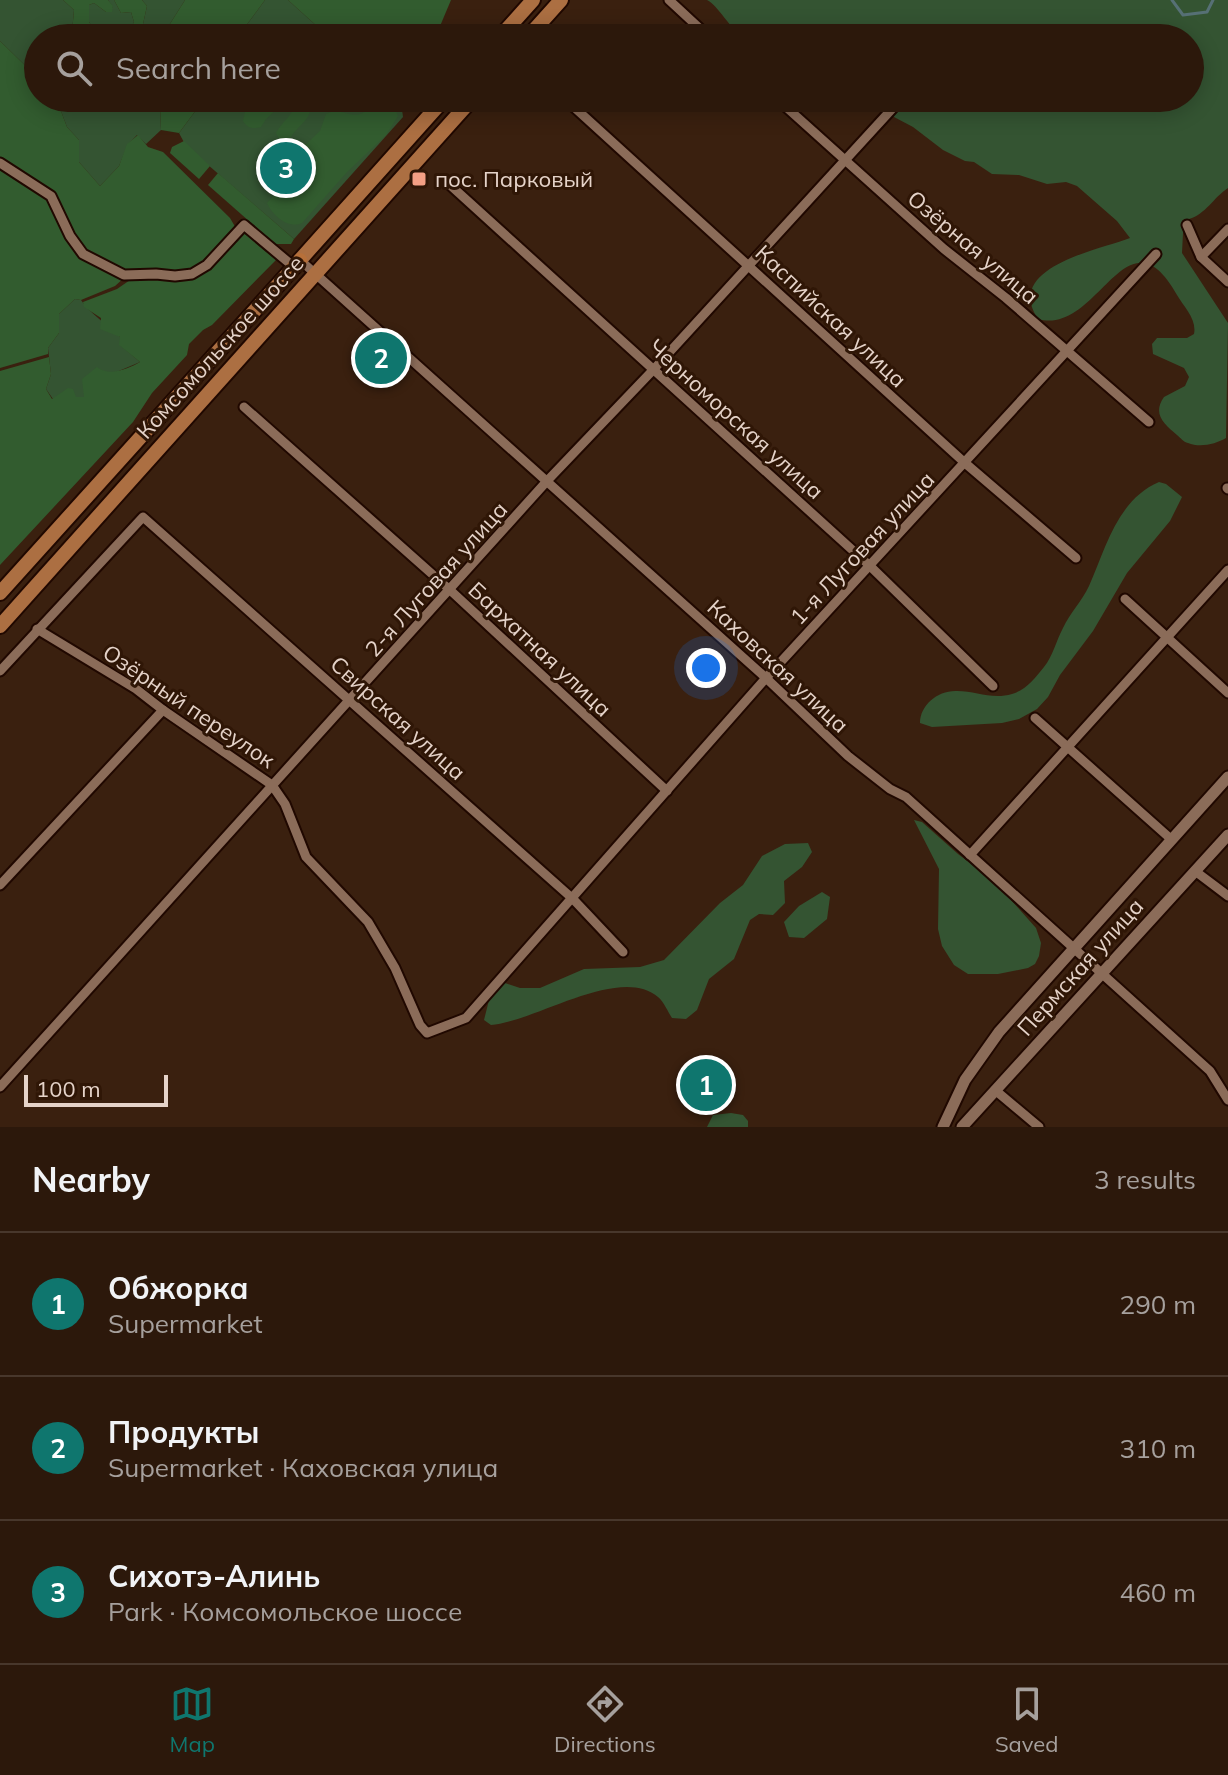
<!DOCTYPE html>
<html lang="en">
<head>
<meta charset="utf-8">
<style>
	:root { --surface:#2c180b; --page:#382519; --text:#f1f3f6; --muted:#a6a09d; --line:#48372c; --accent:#0f766e }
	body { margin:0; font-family:Mulish,sans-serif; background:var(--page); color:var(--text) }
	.scale { position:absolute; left:24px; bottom:20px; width:144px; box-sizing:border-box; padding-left:8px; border:4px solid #e5d3c9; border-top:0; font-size:22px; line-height:28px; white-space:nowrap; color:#e5d3c9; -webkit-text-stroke:6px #2f1606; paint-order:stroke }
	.you { position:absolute; left:706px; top:668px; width:28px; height:28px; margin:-20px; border:6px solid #fff; border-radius:50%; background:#1a73e8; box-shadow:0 0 0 12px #1a73e833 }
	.badge { display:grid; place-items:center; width:52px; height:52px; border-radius:50%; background:var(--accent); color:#fff; font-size:26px; font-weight:700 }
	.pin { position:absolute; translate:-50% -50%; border:4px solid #fff; box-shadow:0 2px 8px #0006 }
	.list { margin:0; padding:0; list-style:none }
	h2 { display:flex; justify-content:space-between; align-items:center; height:104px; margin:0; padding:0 32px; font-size:34px }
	h2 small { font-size:26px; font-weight:400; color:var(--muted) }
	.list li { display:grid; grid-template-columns:52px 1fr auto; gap:24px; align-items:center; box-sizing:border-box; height:144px; padding:0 32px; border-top:2px solid var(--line) }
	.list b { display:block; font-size:30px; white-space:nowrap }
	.list p { margin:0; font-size:26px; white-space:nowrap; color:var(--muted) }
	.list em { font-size:26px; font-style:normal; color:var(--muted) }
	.icon { flex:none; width:44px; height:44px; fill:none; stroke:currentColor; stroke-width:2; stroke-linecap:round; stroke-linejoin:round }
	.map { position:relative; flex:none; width:1228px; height:1127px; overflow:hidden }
	.search { position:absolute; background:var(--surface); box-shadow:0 4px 20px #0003; left:24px; right:24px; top:24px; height:88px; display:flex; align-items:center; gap:20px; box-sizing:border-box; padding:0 28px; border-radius:44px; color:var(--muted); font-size:30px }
	.sheet { height:536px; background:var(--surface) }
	nav { display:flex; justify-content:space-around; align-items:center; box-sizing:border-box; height:112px; border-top:2px solid var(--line); background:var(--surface); font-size:22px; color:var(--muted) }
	nav a { display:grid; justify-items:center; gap:4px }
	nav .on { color:var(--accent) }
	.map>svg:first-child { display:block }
	.green { fill:#345432 }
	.forest { fill:#325c2f }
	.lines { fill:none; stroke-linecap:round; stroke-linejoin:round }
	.stream { stroke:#567075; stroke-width:3 }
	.minor-casing { stroke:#200800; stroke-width:13 }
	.tertiary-casing { stroke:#200800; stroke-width:15 }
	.primary-casing { stroke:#200800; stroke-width:18 }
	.trunk-casing { stroke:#200800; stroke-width:18 }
	.minor { stroke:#8b6c59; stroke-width:9 }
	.tertiary { stroke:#8b6c59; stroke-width:11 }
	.primary { stroke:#ac6f42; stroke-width:14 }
	.trunk { stroke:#b7703a; stroke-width:14 }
	.poi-dot { fill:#f39f84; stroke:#2f1606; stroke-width:3 }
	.labels { text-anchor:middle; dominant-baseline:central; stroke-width:6; stroke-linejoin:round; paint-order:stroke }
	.poi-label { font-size:22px; fill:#e5d3c9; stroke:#2f1606; text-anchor:start }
	.street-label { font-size:22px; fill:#e5d3c9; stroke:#2f1606 }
</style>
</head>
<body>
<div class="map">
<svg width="1228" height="1127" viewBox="0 0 1228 1127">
	<rect width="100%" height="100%" fill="#3a200f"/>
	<g class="green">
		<path d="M0,0H63L74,10L72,32L79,38H38V78L0,41Z"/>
		<path d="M108,0H114L121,13L131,12L134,22L129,31L114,33L116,38H100L89,22V5L94,3L106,12L113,7Z"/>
		<path d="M142,0H185L161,38H133L141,33L147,6Z"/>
		<path d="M265,0H288L330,38H237Z"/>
		<path d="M707,0H1228V188C1213,198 1206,214 1189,219L1183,233L1182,253L1228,323L1226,438C1216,444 1200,448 1188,443C1183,442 1181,438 1177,435C1164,424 1152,414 1164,397L1185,386L1189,377L1184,368L1153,354L1152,344L1157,338H1187L1194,334C1197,319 1184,307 1177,295C1126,204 1099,336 1038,319C1003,267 1099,250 1130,238L1117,221L1077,186L1066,182L1047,184L1019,175L992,174L974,162L965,161L943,150L913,127L858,98H1190V38H787C773,13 760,35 740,32C730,30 719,6 707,0Z"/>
		<path d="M56,98H156L160,105L161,130L146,144L137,135L128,144L119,166L100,186L79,162V140L67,127Z"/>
		<path d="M205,98H397L401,102L403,117L294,239L186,146L179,133Z"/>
		<path d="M75,299L81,300C88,312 108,325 120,337V345L140,362L114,373L103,372L84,397L53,399L46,389L51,374L48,348L59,333V314Z"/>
		<path d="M1159,482L1166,484L1182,497L1170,521L1127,573L1093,631L1060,675L1048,697L1037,709L1019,719L1002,723L932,727L920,723C920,705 938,690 957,691C976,691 992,700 1012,694C1026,690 1035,678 1044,667C1053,656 1056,641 1063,628C1070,613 1082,601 1089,586C1106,548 1117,500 1159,482Z"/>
		<path d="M914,820L922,822L958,854L994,881L1036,928L1041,943L1039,956L1035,964L1028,968L998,974H968L954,965L942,946L938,929L939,869Z"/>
		<path d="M808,843L812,852L802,867L784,881L785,903L773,915L759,914L750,920L734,959L709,979L697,1010L686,1019L672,1018C668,1012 664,1002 658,997C620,964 534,1022 491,1025L484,1020L490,996L498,984L505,983L520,988H540L584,969L640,967L664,960L720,903L743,885L762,856L785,844Z"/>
		<path d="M822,892L830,897L827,919L804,938L789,937L784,922L799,906Z"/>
		<path d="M731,1113L743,1115L748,1121V1127H707L713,1115Z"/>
	</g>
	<g class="forest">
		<path d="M63,0H108L113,6L112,12H106L94,3L89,5V22L100,38H79L72,32L74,10Z"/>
		<path d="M114,0H142L147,6L141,33L133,38H116L114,33L117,28L129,31L134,22L131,12L121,13Z"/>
		<path d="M185,0H265L237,38H161Z"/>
		<path d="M288,0H451L435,38H330Z"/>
		<path d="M0,41L38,78V98H56L67,127L79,140V162L100,186L119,166L127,144L138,135L148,147L163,152L230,218L237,230L206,264L191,273L132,275L81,247L52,195L0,161Z"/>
		<path d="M156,98H205L179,133L161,130L160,105Z"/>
		<path d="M258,98H289L266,119L261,127C253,129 248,129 243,121L246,107L256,102Z"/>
		<path d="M296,98H310C315,121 297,123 289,141L282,144L276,133C284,119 295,115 296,98Z"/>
		<path d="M386,99L394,106L398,116L386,135L347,172L302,223C288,229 273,216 267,203L285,183L281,172L283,167L299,162L298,152L320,131L326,114L336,110C370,123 361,106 386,99Z"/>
		<path d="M184,141L210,166L199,179L170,153L172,147Z"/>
		<path d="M0,165L49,198L83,259L95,261L125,277L115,286L81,300L75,299L59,314V333L48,348V354L0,368Z"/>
		<path d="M218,173L294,239L291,244H275L208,185Z"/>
		<path d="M244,233L276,260L212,325L203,330L189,344L187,355L152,393L133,422L0,565V371L49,357L51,374L46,389L52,399L68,388L73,389L76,397H84L82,379L97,367C109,377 128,369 140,362L119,345L120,337L100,329L101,318L84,307L83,302L117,289L133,278L193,276Z"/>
	</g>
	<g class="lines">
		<path class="stream" d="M1172,0L1183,15L1207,12L1213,0"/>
		<g class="minor-casing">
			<g id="minor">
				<path d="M669,0L710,38"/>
				<path d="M564,98L965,463L1076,558"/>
				<path d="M776,98L944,249L1006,298L1149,422"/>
				<path d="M0,163L51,196L70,236L83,254L124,275L156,274L175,276L192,274L207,265L244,225L294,267"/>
				<path d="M449,184L870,566L993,686"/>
				<path d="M1187,225L1201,257L1228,282"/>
				<path d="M1201,257L1228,229"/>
				<path d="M300,260L766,678L848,756L890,789L906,797L1210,1071L1228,1100"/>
				<path d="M244,407L450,590L667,791"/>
				<path d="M1227,488L1228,489"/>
				<path d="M1125,599L1228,693"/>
				<path d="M37,629L136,689L163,710L272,785L285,804L306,857L368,922L395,968L420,1025L427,1033L466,1018L766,678L1156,254"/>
				<path d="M0,671L143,517L573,899L623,952"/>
				<path d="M1035,718L1172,840"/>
				<path d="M970,855L1228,570"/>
				<path d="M1195,871L1228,896"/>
				<path d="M0,885L163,710"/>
				<path d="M0,1087L547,481L654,369L902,98"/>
				<path d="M995,1090L1039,1127"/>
			</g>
		</g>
		<g class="tertiary-casing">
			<g id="tertiary">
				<path d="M943,1127L965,1080L999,1032L1228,777"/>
				<path d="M962,1127L1228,835"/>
			</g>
		</g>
		<g class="primary-casing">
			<g id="primary">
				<path d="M499,38L533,0"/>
				<path d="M527,38L561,0"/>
				<path d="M300,260L445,98"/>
				<path d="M0,593L294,267"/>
				<path d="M0,626L473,98"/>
			</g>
		</g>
		<g class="trunk-casing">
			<path id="trunk" d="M294,267L300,260"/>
		</g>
		<use href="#minor" class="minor"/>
		<use href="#tertiary" class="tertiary"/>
		<use href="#primary" class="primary"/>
		<use href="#trunk" class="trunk"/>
	</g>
	<rect class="poi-dot" x="411" y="171" width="16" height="16" rx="4"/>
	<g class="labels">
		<g class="poi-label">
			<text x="435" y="179">пос. Парковый</text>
		</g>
		<g class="street-label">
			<text transform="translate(973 247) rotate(40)">Озёрная улица</text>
			<text transform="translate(831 316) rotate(43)">Каспийская улица</text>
			<text transform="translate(220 347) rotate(-48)">Комсомольское шоссе</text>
			<text transform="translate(736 419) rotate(42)">Черноморская улица</text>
			<text transform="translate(862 548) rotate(-47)">1-я Луговая улица</text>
			<text transform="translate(436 579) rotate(-48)">2-я Луговая улица</text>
			<text transform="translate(540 649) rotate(43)">Бархатная улица</text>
			<text transform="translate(778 666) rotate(43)">Каховская улица</text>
			<text transform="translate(189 706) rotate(34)">Озёрный переулок</text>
			<text transform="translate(398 718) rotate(42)">Свирская улица</text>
			<text transform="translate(1080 967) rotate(-48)">Пермская улица</text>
		</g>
	</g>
</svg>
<div class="scale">100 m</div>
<div class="you"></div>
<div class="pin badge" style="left:706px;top:1085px">1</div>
<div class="pin badge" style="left:381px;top:358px">2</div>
<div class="pin badge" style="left:286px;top:168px">3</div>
<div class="search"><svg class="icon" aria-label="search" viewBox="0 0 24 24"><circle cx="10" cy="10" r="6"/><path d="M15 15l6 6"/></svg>Search here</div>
</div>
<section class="sheet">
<h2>Nearby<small>3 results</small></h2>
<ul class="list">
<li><span class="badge">1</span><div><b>Обжорка</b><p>Supermarket</p></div><em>290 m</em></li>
<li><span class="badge">2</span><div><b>Продукты</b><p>Supermarket · Каховская улица</p></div><em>310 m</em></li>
<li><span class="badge">3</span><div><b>Сихотэ-Алинь</b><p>Park · Комсомольское шоссе</p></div><em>460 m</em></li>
</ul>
</section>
<nav>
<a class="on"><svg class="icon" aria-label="map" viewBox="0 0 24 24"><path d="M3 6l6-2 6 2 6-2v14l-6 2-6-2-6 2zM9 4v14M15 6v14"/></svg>Map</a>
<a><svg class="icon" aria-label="directions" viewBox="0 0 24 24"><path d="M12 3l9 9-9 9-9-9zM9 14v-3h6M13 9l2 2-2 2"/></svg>Directions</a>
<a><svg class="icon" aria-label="saved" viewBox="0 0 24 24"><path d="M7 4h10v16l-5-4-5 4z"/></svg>Saved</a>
</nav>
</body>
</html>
